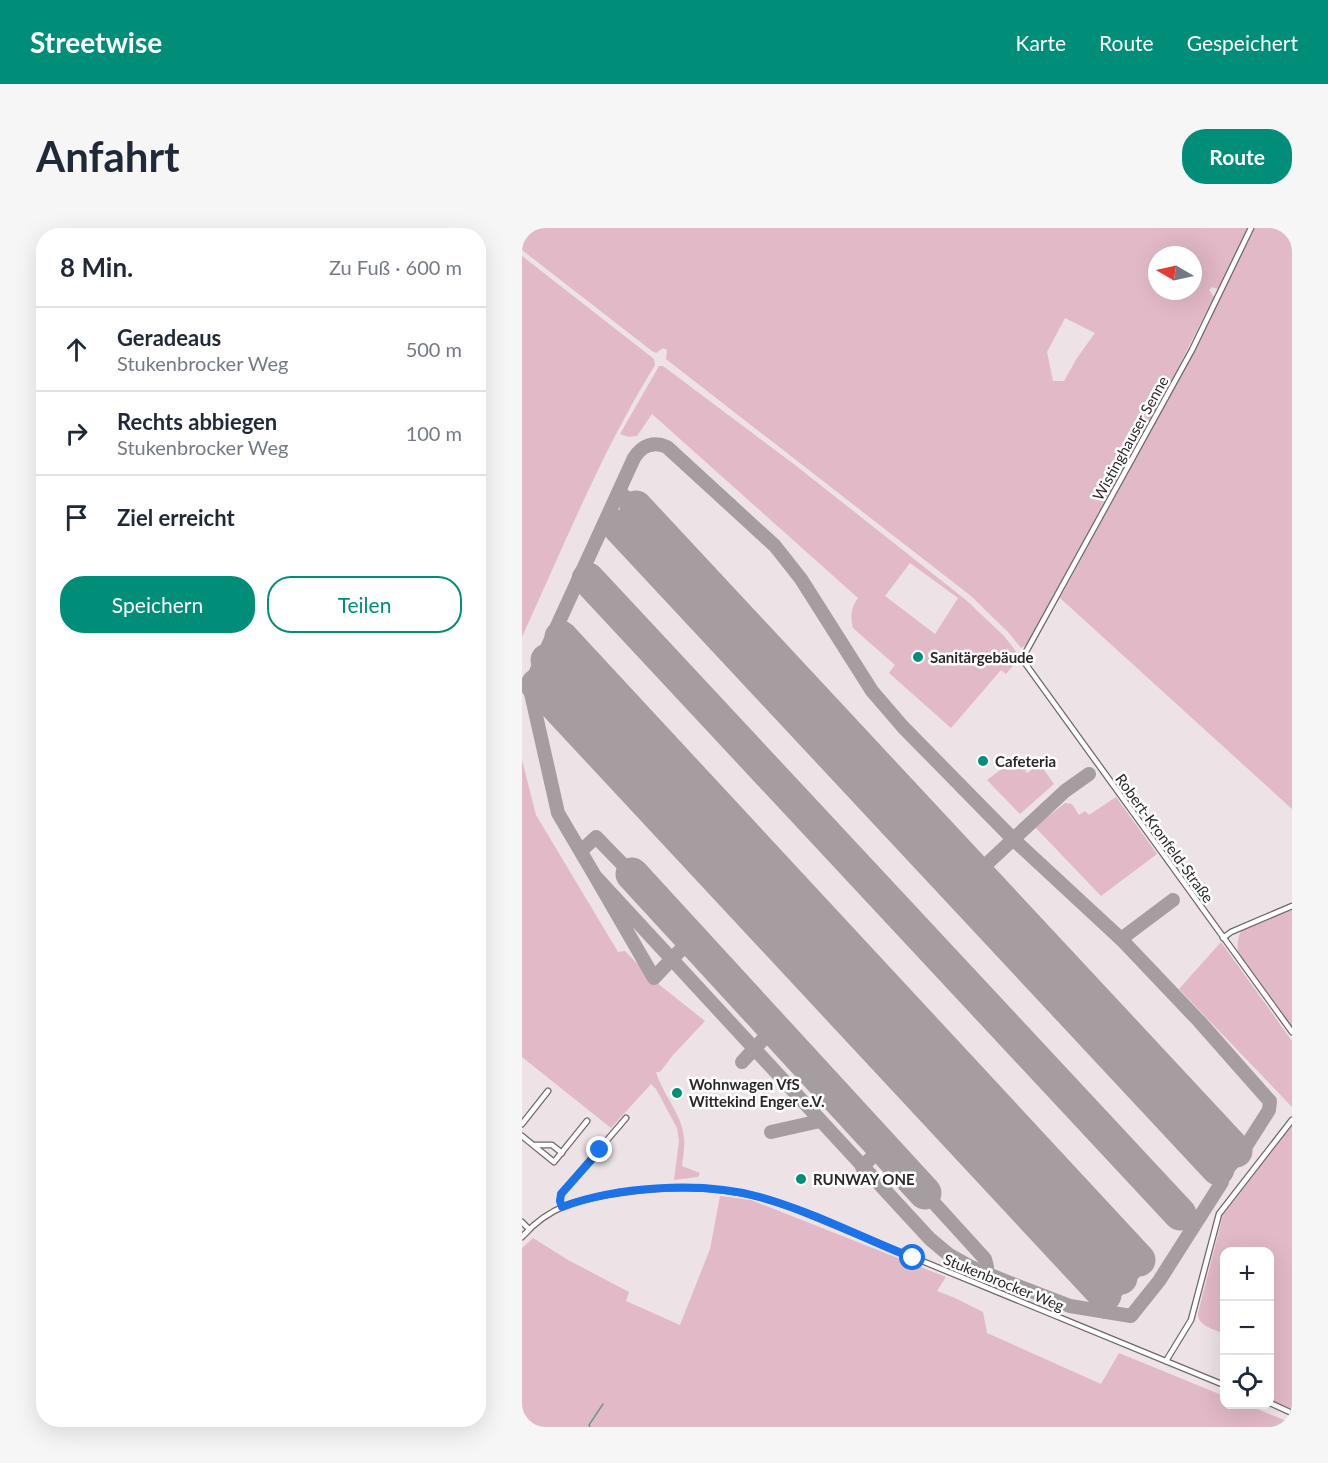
<!DOCTYPE html>
<html lang="de">
<head>
<meta charset="utf-8">
<style>
	:root { --surface:#fff; --page:#f6f6f7; --text:#1f2937; --muted:#747a83; --line:#e0e1e3; --accent:#008e78 }
	body { margin:0; font-family:Lato,sans-serif; background:var(--page); color:var(--text) }
	.controls { position:absolute; right:18px; bottom:18px; display:grid; overflow:hidden; border-radius:12px; box-shadow:0 6px 24px #0002 }
	.controls button { width:54px; height:54px; display:grid; place-items:center; padding:0; border:0; border-bottom:2px solid var(--line); background:var(--surface); color:var(--text); font:30px sans-serif }
	.compass { position:absolute; left:626px; top:18px; width:54px; height:54px; border-radius:50%; background:var(--surface); box-shadow:0 6px 24px #0002; rotate:279deg }
	.stop { position:absolute; width:18px; height:18px; margin:-14px; border:4px solid #1a73e8; border-radius:50%; background:#fff }
	.stop.end { background:#1a73e8; border-color:#fff; box-shadow:0 2px 6px #0008 }
	.list { margin:0; padding:0; list-style:none }
	h2 { display:flex; justify-content:space-between; align-items:center; height:78px; margin:0; padding:0 24px; font-size:26px }
	h2 small { font-size:20px; font-weight:400; color:var(--muted) }
	.list li { display:grid; grid-template-columns:39px 1fr auto; gap:18px; align-items:center; box-sizing:border-box; height:84px; padding:0 24px; border-top:2px solid var(--line) }
	.list b { display:block; font-size:22px; white-space:nowrap }
	.list p { margin:0; font-size:20px; white-space:nowrap; color:var(--muted) }
	.list em { font-size:20px; font-style:normal; color:var(--muted) }
	.actions { display:flex; gap:12px; padding:18px 24px }
	.actions a { flex:1; padding:14px 0; border:2px solid var(--accent); border-radius:24px; text-align:center; font-size:21px; color:var(--accent) }
	.actions .main { background:var(--accent); color:#fff }
	.icon { flex:none; width:33px; height:33px; fill:none; stroke:currentColor; stroke-width:2; stroke-linecap:round; stroke-linejoin:round }
	.map { position:relative; flex:none; width:770px; height:1199px; overflow:hidden; border-radius:24px }
	header { display:flex; align-items:center; gap:36px; box-sizing:border-box; height:84px; padding:0 30px; background:var(--accent); color:#fff }
	header strong { font-size:28px }
	nav { display:flex; gap:33px; margin-inline-start:auto; font-size:21px }
	.intro { display:flex; align-items:center; justify-content:space-between; box-sizing:border-box; height:144px; padding:0 36px }
	h1 { margin:0; font-size:42px }
	.button { padding:15px 27px; border-radius:24px; background:var(--accent); color:#fff; font-size:21px; font-weight:700 }
	main { display:flex; gap:36px; padding:0 36px }
	aside { flex:1; background:var(--surface); border-radius:24px; box-shadow:0 6px 24px #0002 }
	.map>svg:first-child { display:block }
	.green { fill:#e2b9c6; fill-rule:evenodd }
	.lines { fill:none; stroke-linecap:round; stroke-linejoin:round }
	.stream { stroke:#6c978c; stroke-width:1.5 }
	.taxiway { stroke:#a69da0; stroke-width:14 }
	.runway { stroke:#a69da0; stroke-width:33 }
	.minor-casing { stroke:#71676a; stroke-width:7 }
	.minor { stroke:#fff; stroke-width:4.5 }
	.route { stroke:#1a73e8; stroke-width:8 }
	.poi-dot { fill:#008e78; stroke:#fff; stroke-width:2 }
	.labels { text-anchor:middle; dominant-baseline:central; stroke-width:5; stroke-linejoin:round; paint-order:stroke }
	.street-label { font-size:15px; fill:#2c282a; stroke:#fff }
	.poi-label { font-size:15px; font-weight:bold; fill:#2c282a; stroke:#fff; text-anchor:start }
</style>
</head>
<body>
<header>
<strong>Streetwise</strong>
<nav><a>Karte</a><a>Route</a><a>Gespeichert</a></nav>
</header>
<div class="intro"><h1>Anfahrt</h1><a class="button">Route</a></div>
<main>
<aside>
<h2>8 Min.<small>Zu Fuß · 600 m</small></h2>
<ul class="list">
<li><svg class="icon" aria-label="ahead" viewBox="0 0 24 24"><path d="M12 20V5M6 11l6-6 6 6"/></svg><div><b>Geradeaus</b><p>Stukenbrocker Weg</p></div><em>500 m</em></li>
<li><svg class="icon" aria-label="right" viewBox="0 0 24 24"><path d="M7 20v-9h11M14 6l5 5-5 5"/></svg><div><b>Rechts abbiegen</b><p>Stukenbrocker Weg</p></div><em>100 m</em></li>
<li><svg class="icon" aria-label="arrive" viewBox="0 0 24 24"><path d="M6 21V4h12l-3 4 3 4H6"/></svg><div><b>Ziel erreicht</b></div></li>
</ul>
<div class="actions"><a class="main">Speichern</a><a>Teilen</a></div>
</aside>
<div class="map">
<svg width="770" height="1199" viewBox="0 0 770 1199">
	<rect width="100%" height="100%" fill="#ede2e6"/>
	<g class="green">
		<path d="M0,0H727L696,61L690,59L687,62L692,69L640,171L629,167L628,170L637,174C594,255 548,336 504,417L499,420L486,404L449,368L144,131L145,122L141,120L134,125L130,123L0,22ZM635,27H671V63H635ZM543,90L573,105L555,130L542,153H531L525,124Z"/>
		<path d="M732,0H770V581L538,370L671,124Z"/>
		<path d="M0,28L132,131L133,137C80,223 42,317 0,409Z"/>
		<path d="M137,138H141L273,237L444,372L482,408L496,426V432L484,446L479,442L429,500L367,445L373,437L331,400C328,388 329,380 336,370L130,186L115,208L107,209L98,206ZM388,335L436,370L413,406L363,368Z"/>
		<path d="M494,530L505,545L518,536L532,556L498,586L465,552Z"/>
		<path d="M0,532L14,587L96,724L103,723L130,751L183,793L151,827L138,844H134C141,867 160,886 162,910C163,919 161,929 160,938L178,945L176,949L152,952L157,913L155,900L134,861L129,856L89,900L0,829Z"/>
		<path d="M594,569L635,626L579,668L513,599L543,575L550,576L557,587L563,583L567,587Z"/>
		<path d="M770,681V800L718,730C714,720 715,710 720,701Z"/>
		<path d="M699,714L770,813V879L657,761Z"/>
		<path d="M770,897V1181L748,1172V1024H702V1106C692,1101 675,1098 676,1085L701,987Z"/>
		<path d="M198,968L229,972L424,1049L415,1063L433,1070L461,1084L465,1105L579,1156L597,1125L702,1168V1176L725,1177L770,1195V1199H0V1020L11,1010L46,1032L107,1064L104,1073L158,1097L188,1021Z"/>
	</g>
	<g class="lines">
		<path class="stream" d="M68,1199L67,1197L81,1176"/>
		<g class="taxiway">
			<path d="M97,263L114,279"/>
			<path d="M223,434L242,416"/>
			<path d="M106,555L141,519"/>
			<path d="M59,623L74,609L110,646"/>
			<path d="M455,645L543,563L567,546"/>
			<path d="M73,648L36,585L8,461V457L112,230C120,217 132,213 145,219L253,318L279,351L350,463L381,499L491,611L599,711L677,793L745,870L748,873L747,882L721,923L701,946L700,954L637,1053L609,1088L548,1078L483,1053L449,1039L426,1026L408,1011L73,648L132,750C144,737 156,724 169,712"/>
			<path d="M599,711L651,672"/>
			<path d="M568,804L587,786"/>
			<path d="M220,834L232,821L252,800"/>
			<path d="M249,904L298,893"/>
			<path d="M340,939L360,919"/>
			<path d="M403,965L463,1031L465,1039L464,1045"/>
			<path d="M583,1084L587,1071L620,1036"/>
		</g>
		<g class="runway">
			<path d="M114,279L714,923"/>
			<path d="M96,298L696,941"/>
			<path d="M66,351L658,986"/>
			<path d="M39,409L617,1032"/>
			<path d="M25,432L599,1050"/>
			<path d="M15,457L583,1067"/>
			<path d="M110,646L403,965"/>
		</g>
		<g class="minor-casing">
			<g id="minor">
				<path d="M729,0L670,122L500,431L770,804"/>
				<path d="M701,710L709,704L770,678"/>
				<path d="M0,896L26,863"/>
				<path d="M0,908L32,934L65,893"/>
				<path d="M12,917H30L40,925"/>
				<path d="M40,979L38,973L39,966L104,890"/>
				<path d="M0,994L7,1001"/>
				<path d="M0,1009C28,977 58,971 98,965C159,956 213,958 271,980L702,1157"/>
				<path d="M644,1133L669,1092L697,986L770,892"/>
				<path d="M748,1175L770,1185"/>
			</g>
		</g>
		<use href="#minor" class="minor"/>
	</g>
	<g class="lines">
		<path class="route" d="M78,922L39,966L38,973L40,979C96,958 180,953 238,969C291,984 341,1010 391,1030"/>
	</g>
	<g class="poi-dot">
		<circle cx="396" cy="429" r="6"/>
		<circle cx="461" cy="533" r="6"/>
		<circle cx="155" cy="865" r="6"/>
		<circle cx="279" cy="951" r="6"/>
	</g>
	<g class="labels">
		<g class="street-label">
			<text transform="translate(608 210) rotate(-61)">Wistinghauser Senne</text>
			<text transform="translate(643 610) rotate(54)">Robert-Kronfeld-Straße</text>
			<text transform="translate(482 1054) rotate(22)">Stukenbrocker Weg</text>
		</g>
		<g class="poi-label">
			<text x="408" y="429">Sanitärgebäude</text>
			<text x="473" y="533">Cafeteria</text>
			<text x="167" y="856">Wohnwagen VfS<tspan x="167" dy="17">Wittekind Enger e.V.</tspan></text>
			<text x="291" y="951">RUNWAY ONE</text>
		</g>
	</g>
</svg>
<div class="controls">
<button>+</button>
<button>−</button>
<button><svg class="icon" aria-label="locate" viewBox="0 0 24 24"><circle cx="12" cy="12" r="6"/><path d="M12 2v4M12 18v4M2 12h4M18 12h4"/></svg></button>
</div>
<svg class="compass" viewBox="-18 -18 36 36"><path d="M0-13l5 13h-10z" fill="#e53935"/><path d="M0 13l5-13h-10z" fill="#747a83"/></svg>
<div class="stop" style="left:391px;top:1030px"></div>
<div class="stop end" style="left:78px;top:922px"></div>
</div>
</main>
</body>
</html>
